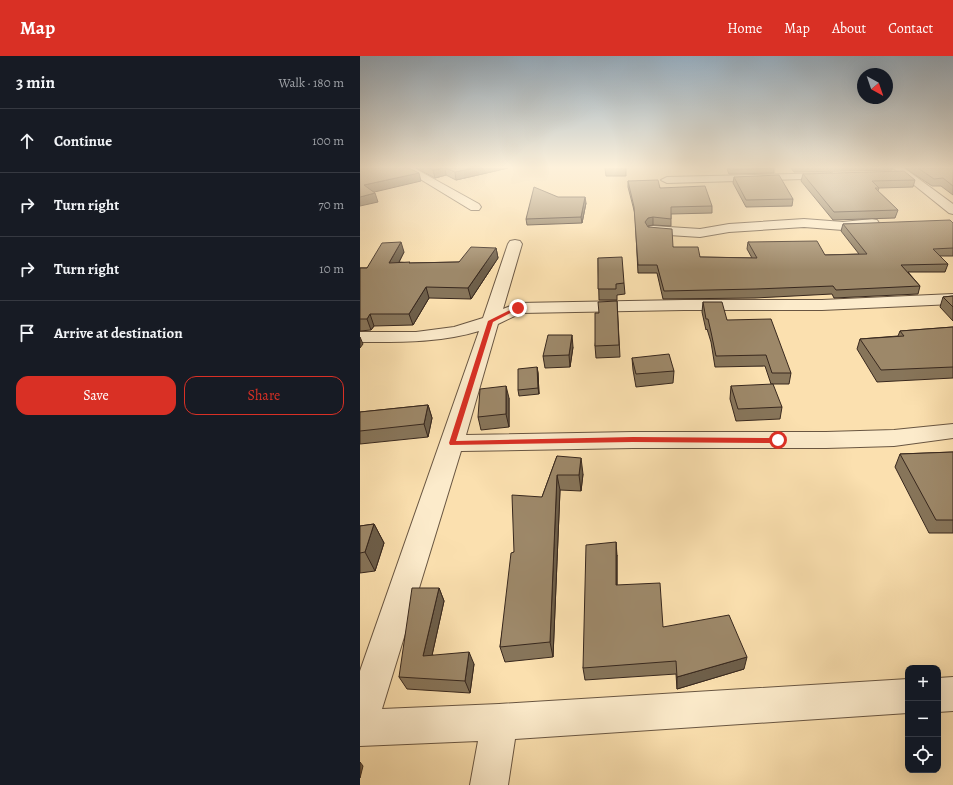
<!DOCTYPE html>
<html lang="en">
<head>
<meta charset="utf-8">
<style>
	:root { --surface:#171b24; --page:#20242c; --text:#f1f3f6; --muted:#9ea1a6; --line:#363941; --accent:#d93025 }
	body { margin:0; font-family:Alegreya,serif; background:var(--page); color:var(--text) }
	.controls { position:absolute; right:12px; bottom:12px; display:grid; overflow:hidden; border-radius:8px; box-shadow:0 4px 16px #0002 }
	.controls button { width:36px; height:36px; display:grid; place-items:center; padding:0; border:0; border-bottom:1px solid var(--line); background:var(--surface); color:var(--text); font:20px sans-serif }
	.compass { position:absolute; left:497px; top:12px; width:36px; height:36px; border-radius:50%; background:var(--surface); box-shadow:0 4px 16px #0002; rotate:140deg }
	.stop { position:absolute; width:12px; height:12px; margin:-9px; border:3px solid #d93025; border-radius:50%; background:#fff }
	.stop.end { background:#d93025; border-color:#fff; box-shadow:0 1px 4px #0008 }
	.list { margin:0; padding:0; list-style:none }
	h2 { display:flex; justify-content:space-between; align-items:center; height:52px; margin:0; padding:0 16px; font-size:17px }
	h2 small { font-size:13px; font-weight:400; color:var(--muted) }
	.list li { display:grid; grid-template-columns:26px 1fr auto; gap:12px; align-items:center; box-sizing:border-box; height:64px; padding:0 16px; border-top:1px solid var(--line) }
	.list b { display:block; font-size:15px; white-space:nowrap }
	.list em { font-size:13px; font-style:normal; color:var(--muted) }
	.actions { display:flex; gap:8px; padding:12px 16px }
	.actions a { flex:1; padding:9px 0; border:1px solid var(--accent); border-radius:12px; text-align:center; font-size:14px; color:var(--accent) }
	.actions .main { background:var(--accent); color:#fff }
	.icon { flex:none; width:22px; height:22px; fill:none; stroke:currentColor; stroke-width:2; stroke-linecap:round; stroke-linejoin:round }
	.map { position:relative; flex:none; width:593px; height:729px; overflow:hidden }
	header { display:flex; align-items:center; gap:24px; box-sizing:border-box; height:56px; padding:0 20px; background:var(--accent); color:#fff }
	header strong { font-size:19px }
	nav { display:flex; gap:22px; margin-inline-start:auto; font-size:14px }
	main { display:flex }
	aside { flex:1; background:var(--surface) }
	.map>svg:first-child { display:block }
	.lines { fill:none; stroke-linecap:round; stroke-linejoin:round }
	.minor-casing { stroke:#695642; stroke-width:2 }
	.minor { fill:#fcebcb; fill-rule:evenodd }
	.wall { fill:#87755a; stroke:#38281e }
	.shaded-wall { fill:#6e5f4a; stroke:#38281e }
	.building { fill:#9d8869; stroke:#38281e }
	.route { fill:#d93025 }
</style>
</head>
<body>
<header>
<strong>Map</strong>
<nav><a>Home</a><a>Map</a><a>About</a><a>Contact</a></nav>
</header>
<main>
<aside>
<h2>3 min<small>Walk · 180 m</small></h2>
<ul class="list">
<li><svg class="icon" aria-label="ahead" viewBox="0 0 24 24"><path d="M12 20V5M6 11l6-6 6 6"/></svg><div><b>Continue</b></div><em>100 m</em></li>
<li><svg class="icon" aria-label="right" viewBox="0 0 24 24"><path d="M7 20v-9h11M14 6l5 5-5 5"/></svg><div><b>Turn right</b></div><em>70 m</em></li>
<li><svg class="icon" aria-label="right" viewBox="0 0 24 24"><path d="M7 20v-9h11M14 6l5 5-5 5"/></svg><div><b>Turn right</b></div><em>10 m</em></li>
<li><svg class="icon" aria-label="arrive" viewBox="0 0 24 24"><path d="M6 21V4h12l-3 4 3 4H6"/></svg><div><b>Arrive at destination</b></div></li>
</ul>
<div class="actions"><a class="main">Save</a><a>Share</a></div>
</aside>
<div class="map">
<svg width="593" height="729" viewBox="0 0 593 729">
	<rect width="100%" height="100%" fill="#fbe0af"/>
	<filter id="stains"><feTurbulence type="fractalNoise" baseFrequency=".005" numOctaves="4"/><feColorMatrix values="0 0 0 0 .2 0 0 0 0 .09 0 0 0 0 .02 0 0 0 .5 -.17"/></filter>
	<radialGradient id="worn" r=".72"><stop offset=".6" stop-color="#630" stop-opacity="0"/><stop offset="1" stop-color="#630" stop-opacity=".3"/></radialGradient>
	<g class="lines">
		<g class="minor-casing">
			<g id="minor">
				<path d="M42,112H54L119,148L121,151L119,154H111Z"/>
				<path d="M533,112H544L593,148V158L589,157Z"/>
				<path d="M472,117L477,120L476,122L307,127L301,124L307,121Z"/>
				<path d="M444,163L483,166L512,163L517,164L519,167L517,170L512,171L483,174L444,171L369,176L340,181L293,178L288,177L286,174L288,171L293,170L340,173L369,168Z"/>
				<path d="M155,184L160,185L162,188L143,253L158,247L324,244H462L593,238V248L462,254H324L161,257L138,268L106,379L273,376H466L534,374L593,368V382L534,390L466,392H273L101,395L22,653L139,648L548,623V657L155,683L148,729H110L118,685L0,690V615L119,275C80,287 40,286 0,286V276H56L94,271L123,262L148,188L150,185Z"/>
				<path d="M593,621V655L578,656V622Z"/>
			</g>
		</g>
		<use href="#minor" class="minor"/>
	</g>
	<g class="wall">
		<path d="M56,112H148L96,124L86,119L75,122Z"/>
		<path d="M245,112H266V120H246Z"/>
		<path d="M368,112H414V117L369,118L367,113Z"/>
		<path d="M431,112H533L532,114L434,116Z"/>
		<path d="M545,112H593V139L581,130H572Z"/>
		<path d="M443,118L555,124L553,131L519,132L518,135L538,154L535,162L473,164L441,125Z"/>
		<path d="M374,121L433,143L432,150L386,151L373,127Z"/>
		<path d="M268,125L300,132L352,150V157L311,158V170L293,169L288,170H287L313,191L340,201L392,202L387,193L388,186L465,199L499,198L481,175L483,168L593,167V200H580L588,208L585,216H548L560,230L558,238L474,242L472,238L395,242L303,243L297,217H278L275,158L268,131Z"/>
		<path d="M226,147L222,167L167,169L166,163Z"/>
		<path d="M136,192L138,202L111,243L69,242L53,269L14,270L11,274L0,275V212H7L44,196L39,206L50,207L99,206Z"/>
		<path d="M238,202L264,227L265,238L257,239V244H239Z"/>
		<path d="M593,240V265L580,251L583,241Z"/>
		<path d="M257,245L260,301L236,302L235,290L239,257Z"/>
		<path d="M343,246L367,264L431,317L429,328H411L405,310L355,311L351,286L347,273L346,274L342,256Z"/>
		<path d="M593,271V322L517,326L497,293L500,283L538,280L540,275Z"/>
		<path d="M213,291L210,311L185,312L183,300Z"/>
		<path d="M272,302L314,315L313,327L276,331L273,314Z"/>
		<path d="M177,311L178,317L179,338L159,340L158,334Z"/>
		<path d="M371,330L422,351L420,363L376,365L370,343Z"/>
		<path d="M149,342V371L121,374L118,361Z"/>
		<path d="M68,349L72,362L68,381L0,388V356Z"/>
		<path d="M593,396V477H569L535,411L540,398Z"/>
		<path d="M197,400L223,418L221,435L200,434L193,601L145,606L140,591L154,496L182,441Z"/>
		<path d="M14,468L24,487L15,515L0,517V470Z"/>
		<path d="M257,499V529L303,571L384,613L317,633L316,618L225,624L223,612Z"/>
		<path d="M79,532L84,545L72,599L114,608L110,637L47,633L39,621Z"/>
	</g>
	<g class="shaded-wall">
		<path d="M85,112L86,119L75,122L73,114Z"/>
		<path d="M114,112H148L96,124L95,116Z"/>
		<path d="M59,117L61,125L6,138L4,129Z"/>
		<path d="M15,137L18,146L0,150V141Z"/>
		<path d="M225,141L226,147L222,167L221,161Z"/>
		<path d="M293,161V169L288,170L285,173V166L288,162Z"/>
		<path d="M41,186L44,196L33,218L29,207Z"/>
		<path d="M136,192L138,202L111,243L108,232Z"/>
		<path d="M66,231L69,242L53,269L49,258Z"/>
		<path d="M10,258L14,270L11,274L7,263Z"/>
		<path d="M212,279L213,291L210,311L209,299Z"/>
		<path d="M0,281L3,288L0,292Z"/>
		<path d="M177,311L178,317L179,338L178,332Z"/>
		<path d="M146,330L149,342V371L146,358Z"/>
		<path d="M68,349L72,362L68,381L64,368Z"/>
		<path d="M221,402L223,418L221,435L219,419Z"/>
		<path d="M197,419L200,434L193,601L190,586Z"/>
		<path d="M14,468L24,487L15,515L5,496Z"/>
		<path d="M256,486L257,499V542L256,529Z"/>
		<path d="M79,532L84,545L69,613L63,600Z"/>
		<path d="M109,596L114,608L110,637L105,625Z"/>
		<path d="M387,601L384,613L317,633V621Z"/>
		<path d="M0,706L3,710L0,722Z"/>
	</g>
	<g class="building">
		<path d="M0,112H49L59,117L4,129L15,137L0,141Z"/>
		<path d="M68,112H84L73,114Z"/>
		<path d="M85,112H114L95,116Z"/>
		<path d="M369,112H414L370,114Z"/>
		<path d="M558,112H593V130L583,122L574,123Z"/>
		<path d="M544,115L555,124L512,125L519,132H515L538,154L474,156L443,118Z"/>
		<path d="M419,119L433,143L386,144L374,121Z"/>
		<path d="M298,124L300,132L345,130L352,150L311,151V163L293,161L288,162L285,166L288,171L312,173L313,191H338L340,201L397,202L388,186L457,185L465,199L507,198L483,168L590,164L593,167V192L573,193L588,208L541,209L560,230L476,234L473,230L396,233L304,235L297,209H278L274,151L268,125Z"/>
		<path d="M174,131L198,141H225L221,161L166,163Z"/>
		<path d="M41,186L29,207L50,206L49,207L99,206L111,191L136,192L108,232L66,231L49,258H10L7,263H0V212H7L22,187Z"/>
		<path d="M262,201L264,227L256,228V233H238V202Z"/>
		<path d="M593,240V251L583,241Z"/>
		<path d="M257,245L259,289L235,290V257H239L238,246Z"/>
		<path d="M343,246H362L367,264L411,263L431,317H412L406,299L356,300L351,276L348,263H346Z"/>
		<path d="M593,271V311L521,314L500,283L544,280L540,275Z"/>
		<path d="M188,279H212L209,299L183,300Z"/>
		<path d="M309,298L314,315L276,318L272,302Z"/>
		<path d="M177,311L178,332L158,334V313Z"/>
		<path d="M413,328L422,351L378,353L371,330Z"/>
		<path d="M146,330V358L118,361L120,333Z"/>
		<path d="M68,349L64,368L0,375V356Z"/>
		<path d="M593,396V464H576L540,398Z"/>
		<path d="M197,400L221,402L219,419H197L190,586L140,591L151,497L154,496L152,439L182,441Z"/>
		<path d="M14,468L5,496L0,497V470Z"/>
		<path d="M256,486V529L300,527L303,571L369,559L387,601L317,621L316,605L223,612L226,489Z"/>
		<path d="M52,532H79L63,600L109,596L105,625L39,621Z"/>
	</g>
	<linearGradient id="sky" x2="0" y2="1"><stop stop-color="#95acbe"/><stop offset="0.52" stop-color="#fdf1db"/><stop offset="1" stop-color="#fdf1db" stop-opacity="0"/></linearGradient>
	<rect width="593" height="214" fill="url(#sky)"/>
	<path class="route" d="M156,251L160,252L133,266L96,385L273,381L418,382L421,384L418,387L273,386L90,389L89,387L128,265Z"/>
	<rect width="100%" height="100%" filter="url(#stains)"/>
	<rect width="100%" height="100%" fill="url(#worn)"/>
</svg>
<div class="controls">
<button>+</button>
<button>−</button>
<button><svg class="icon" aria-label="locate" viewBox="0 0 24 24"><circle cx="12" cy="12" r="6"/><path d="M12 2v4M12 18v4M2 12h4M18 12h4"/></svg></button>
</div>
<svg class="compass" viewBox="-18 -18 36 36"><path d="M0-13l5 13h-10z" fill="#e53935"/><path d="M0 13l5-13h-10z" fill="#9ea1a6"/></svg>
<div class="stop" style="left:418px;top:384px"></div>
<div class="stop end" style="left:158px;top:252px"></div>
</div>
</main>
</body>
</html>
